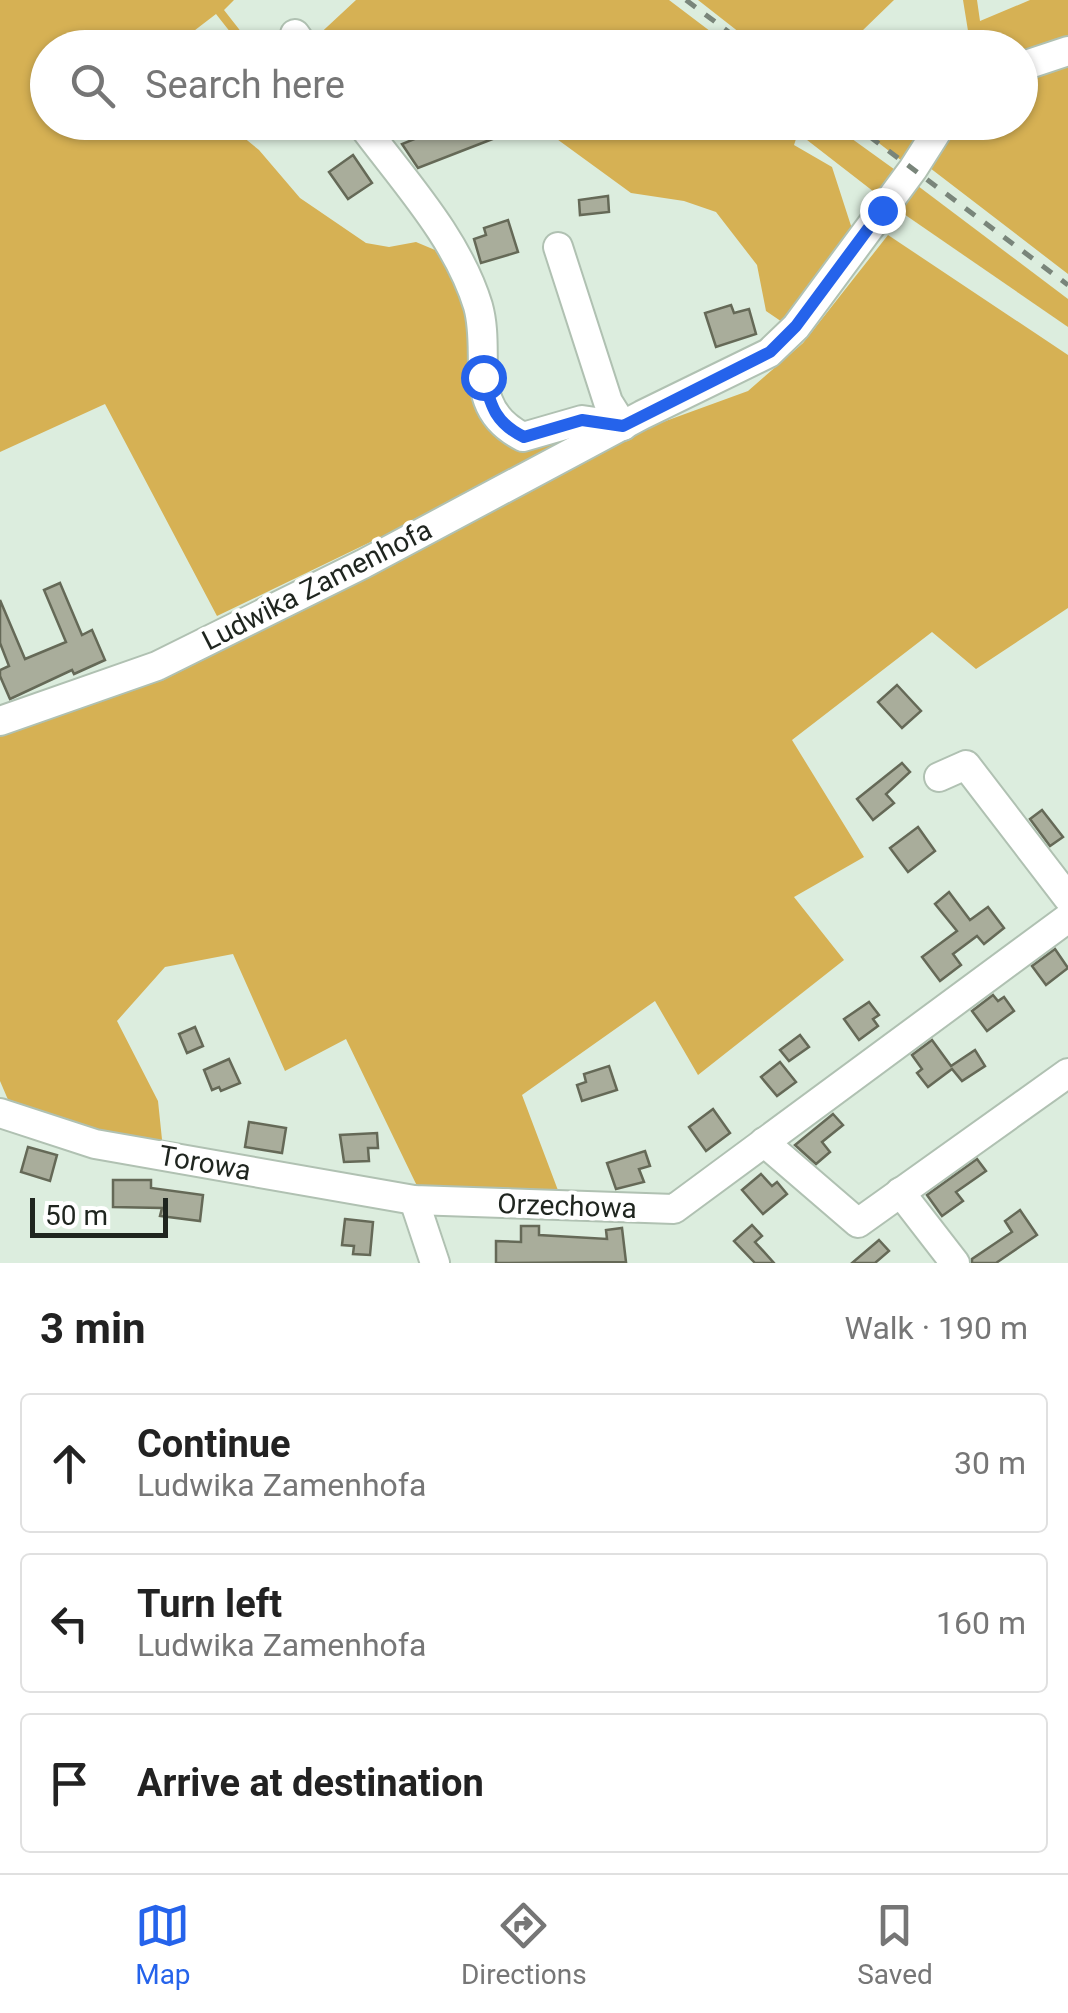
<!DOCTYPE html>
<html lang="en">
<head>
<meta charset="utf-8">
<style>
	:root { --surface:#fff; --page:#f6f6f6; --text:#222; --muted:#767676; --line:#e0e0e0; --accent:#2563eb }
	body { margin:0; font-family:Roboto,sans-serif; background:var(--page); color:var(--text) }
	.scale { position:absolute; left:30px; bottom:25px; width:138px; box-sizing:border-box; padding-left:10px; border:5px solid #1f251f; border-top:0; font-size:28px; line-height:35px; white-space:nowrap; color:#1f251f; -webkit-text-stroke:8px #fff; paint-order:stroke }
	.stop { position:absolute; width:30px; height:30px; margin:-22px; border:8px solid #2563eb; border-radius:50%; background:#fff }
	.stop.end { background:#2563eb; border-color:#fff; box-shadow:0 2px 10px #0008 }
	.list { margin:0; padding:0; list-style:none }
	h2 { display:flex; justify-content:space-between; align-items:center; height:130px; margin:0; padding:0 40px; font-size:42px }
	h2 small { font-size:32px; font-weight:400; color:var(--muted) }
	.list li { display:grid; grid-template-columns:65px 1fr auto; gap:30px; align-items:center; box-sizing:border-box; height:140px; margin:0 20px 20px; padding:0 20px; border:2px solid var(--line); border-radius:10px }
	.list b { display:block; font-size:38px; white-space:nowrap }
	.list p { margin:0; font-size:32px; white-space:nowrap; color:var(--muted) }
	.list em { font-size:32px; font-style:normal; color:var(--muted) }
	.icon { flex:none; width:55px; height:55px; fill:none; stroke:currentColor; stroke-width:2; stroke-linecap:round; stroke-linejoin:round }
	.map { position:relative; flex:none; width:1068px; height:1263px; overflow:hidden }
	.search { position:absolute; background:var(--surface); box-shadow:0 2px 8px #0004; left:30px; right:30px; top:30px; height:110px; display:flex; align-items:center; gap:25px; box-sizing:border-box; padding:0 35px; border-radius:55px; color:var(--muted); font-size:38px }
	.sheet { height:610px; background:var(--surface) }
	nav { display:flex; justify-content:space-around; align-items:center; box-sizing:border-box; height:140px; border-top:2px solid var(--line); background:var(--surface); font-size:28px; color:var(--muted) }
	nav a { display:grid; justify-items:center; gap:5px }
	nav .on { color:var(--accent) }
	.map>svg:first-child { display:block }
	.green { fill:#d6b154 }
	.building { fill:#a9ad9b; stroke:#656957; stroke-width:2.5 }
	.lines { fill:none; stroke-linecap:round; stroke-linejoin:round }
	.minor-casing { stroke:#b0c1b2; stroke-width:32 }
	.minor { stroke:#fff; stroke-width:28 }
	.rail { stroke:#79857a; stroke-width:5; stroke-dasharray:12 12; stroke-linecap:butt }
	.route { stroke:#2563eb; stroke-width:12 }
	.labels { text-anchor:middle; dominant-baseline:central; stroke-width:8; stroke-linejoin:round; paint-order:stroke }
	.street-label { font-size:28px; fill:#1f251f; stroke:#fff }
</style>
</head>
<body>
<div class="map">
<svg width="1068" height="1263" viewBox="0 0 1068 1263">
	<rect width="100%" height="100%" fill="#dcedde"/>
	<g class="green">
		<path d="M0,0H234L224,10L253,47H242L216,14L173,47L48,48V122L226,123L259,150L300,198L366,243L389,247L416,242L435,250L474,311L507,439L594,427L499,480L217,616L105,404L0,452Z"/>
		<path d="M356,0H669L731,47H512L504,36L479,32L456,33L446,47L405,44L399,48L318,47L313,40Z"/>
		<path d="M698,0H894L862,31L852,47H758Z"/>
		<path d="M963,0H977L980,21L1030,0H1068V42L1021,58L1020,48H953L969,37Z"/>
		<path d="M1068,67V274L930,168L948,137L960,123L1020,122L1021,83Z"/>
		<path d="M546,123H830L898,172L878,195L798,133L794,145L832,167L854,235L788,326L766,311L757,265L716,212L684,201L631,193L550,134Z"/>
		<path d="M853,123H935L902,161Z"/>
		<path d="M918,186L1068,299V327L901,212Z"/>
		<path d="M888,235L1068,355V608L976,669L932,632L792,740L864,857L794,897L844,960L698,1075L655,1001L522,1095L559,1193L418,1188L346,1039L285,1071L233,954L165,967L117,1021L158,1101L163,1149L12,1109L0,1081V735L145,684L630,434L748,391L803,343Z"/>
	</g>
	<g class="building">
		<path d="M456,122H516L517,124L492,133L495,138L418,168L402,144Z"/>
		<path d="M353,155L372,183L348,199L329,172Z"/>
		<path d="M608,196L609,212L580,215L579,200Z"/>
		<path d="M508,220L518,252L481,263L474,239L486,235L484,228Z"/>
		<path d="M731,305L734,313L749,309L756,334L716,347L705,313Z"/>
		<path d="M60,583L82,635L92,630L105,660L74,674L72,670L10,699L0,676V670L9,666L0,643V600L25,659L66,642L44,590Z"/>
		<path d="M897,685L921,711L902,728L878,702Z"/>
		<path d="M902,763L910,772L886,794L894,803L873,820L857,799Z"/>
		<path d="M1042,810L1063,837L1050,846L1030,819Z"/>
		<path d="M918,827L935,851L908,872L890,848Z"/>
		<path d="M949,892L970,920L988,907L1004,928L984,944L977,936L953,954L961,965L940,981L922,957L957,931L935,904Z"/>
		<path d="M1055,949L1068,968L1046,985L1032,966Z"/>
		<path d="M993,995L998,1001L1004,997L1014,1011L987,1031L972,1011Z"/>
		<path d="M869,1002L879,1015L873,1019L878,1026L859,1040L844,1019Z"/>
		<path d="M195,1027L203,1046L187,1053L179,1034Z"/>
		<path d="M800,1035L809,1047L789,1061L780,1050Z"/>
		<path d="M932,1040L951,1066L975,1050L985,1066L962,1081L952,1069L928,1087L917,1073L922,1069L912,1055Z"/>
		<path d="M229,1059L240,1083L221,1091L219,1087L212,1090L204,1070Z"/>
		<path d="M780,1062L796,1082L777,1096L761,1077Z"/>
		<path d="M609,1066L617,1090L582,1101L577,1085L586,1082L584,1074Z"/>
		<path d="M713,1109L730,1133L706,1151L689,1127Z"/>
		<path d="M833,1114L843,1125L822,1142L830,1152L816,1164L795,1145Z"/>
		<path d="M249,1122L286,1128L282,1153L245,1147Z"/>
		<path d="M377,1133L378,1148H368L369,1161L344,1162L340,1135Z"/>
		<path d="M28,1147L57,1155L50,1181L21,1172Z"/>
		<path d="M645,1151L650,1166L639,1169L644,1182L616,1189L607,1163Z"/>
		<path d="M977,1159L986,1171L956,1192L963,1201L942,1216L927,1195Z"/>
		<path d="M761,1174L772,1186L777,1182L787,1194L763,1214L742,1190Z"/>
		<path d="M113,1180H151V1188L203,1195L200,1221L160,1216L162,1208L113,1207Z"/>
		<path d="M1020,1210L1037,1235L996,1263H972V1259L1012,1232L1005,1221Z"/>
		<path d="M345,1219L373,1222L370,1255L353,1254L354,1246L342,1245Z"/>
		<path d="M752,1225L762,1236L755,1242L774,1263H755L734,1241Z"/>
		<path d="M521,1226H539V1235L607,1239L606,1230L622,1228L626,1262L496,1263V1241L521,1242Z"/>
		<path d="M879,1240L889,1251L875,1263H852Z"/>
	</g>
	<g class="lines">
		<g class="minor-casing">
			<g id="minor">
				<path d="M295,34L305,48"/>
				<path d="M1020,67L1068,51"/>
				<path d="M360,122C402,179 457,237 478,306C492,356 464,407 523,437L582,420L623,426"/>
				<path d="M558,247L608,402L623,426"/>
				<path d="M0,721L157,666L363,564L642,415L769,353L796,327L913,169L943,122"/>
				<path d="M939,777L966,765L1068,898"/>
				<path d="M0,1113L95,1144L414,1200L674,1209L1068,918"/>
				<path d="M764,1142L858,1223L1068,1073"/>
				<path d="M900,1192L955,1263"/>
				<path d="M414,1200L435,1263"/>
			</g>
		</g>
		<use href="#minor" class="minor"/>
		<g class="rail">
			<path d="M686,0L750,48"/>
			<path d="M850,122L1068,285"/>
		</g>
	</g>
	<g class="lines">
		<path class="route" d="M483,377C491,406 495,423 524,437L582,420L623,426L770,352L796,326L882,210"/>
	</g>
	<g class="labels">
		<g class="street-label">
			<text transform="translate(317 585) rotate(-27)">Ludwika Zamenhofa</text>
			<text transform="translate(205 1163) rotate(10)">Torowa</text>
			<text transform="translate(567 1206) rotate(2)">Orzechowa</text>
		</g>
	</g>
</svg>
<div class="scale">50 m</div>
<div class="stop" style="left:483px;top:377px"></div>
<div class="stop end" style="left:882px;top:210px"></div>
<div class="search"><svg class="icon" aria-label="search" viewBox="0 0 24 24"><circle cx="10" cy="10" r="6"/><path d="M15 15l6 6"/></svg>Search here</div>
</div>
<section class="sheet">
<h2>3 min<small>Walk · 190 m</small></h2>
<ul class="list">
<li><svg class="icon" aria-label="ahead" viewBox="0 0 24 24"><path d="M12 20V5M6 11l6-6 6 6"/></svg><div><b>Continue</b><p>Ludwika Zamenhofa</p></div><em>30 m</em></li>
<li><svg class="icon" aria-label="left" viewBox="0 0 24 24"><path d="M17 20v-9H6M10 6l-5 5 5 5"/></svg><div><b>Turn left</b><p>Ludwika Zamenhofa</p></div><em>160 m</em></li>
<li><svg class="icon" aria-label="arrive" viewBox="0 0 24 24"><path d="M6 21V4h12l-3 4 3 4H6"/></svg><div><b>Arrive at destination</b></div></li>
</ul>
</section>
<nav>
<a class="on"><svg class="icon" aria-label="map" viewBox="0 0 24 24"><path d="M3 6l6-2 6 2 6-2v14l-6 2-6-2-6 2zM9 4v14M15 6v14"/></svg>Map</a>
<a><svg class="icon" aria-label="directions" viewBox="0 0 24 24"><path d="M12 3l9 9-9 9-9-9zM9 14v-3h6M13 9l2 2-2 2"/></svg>Directions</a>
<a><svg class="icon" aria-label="saved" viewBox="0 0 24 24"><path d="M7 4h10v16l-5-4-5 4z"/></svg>Saved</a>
</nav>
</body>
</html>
